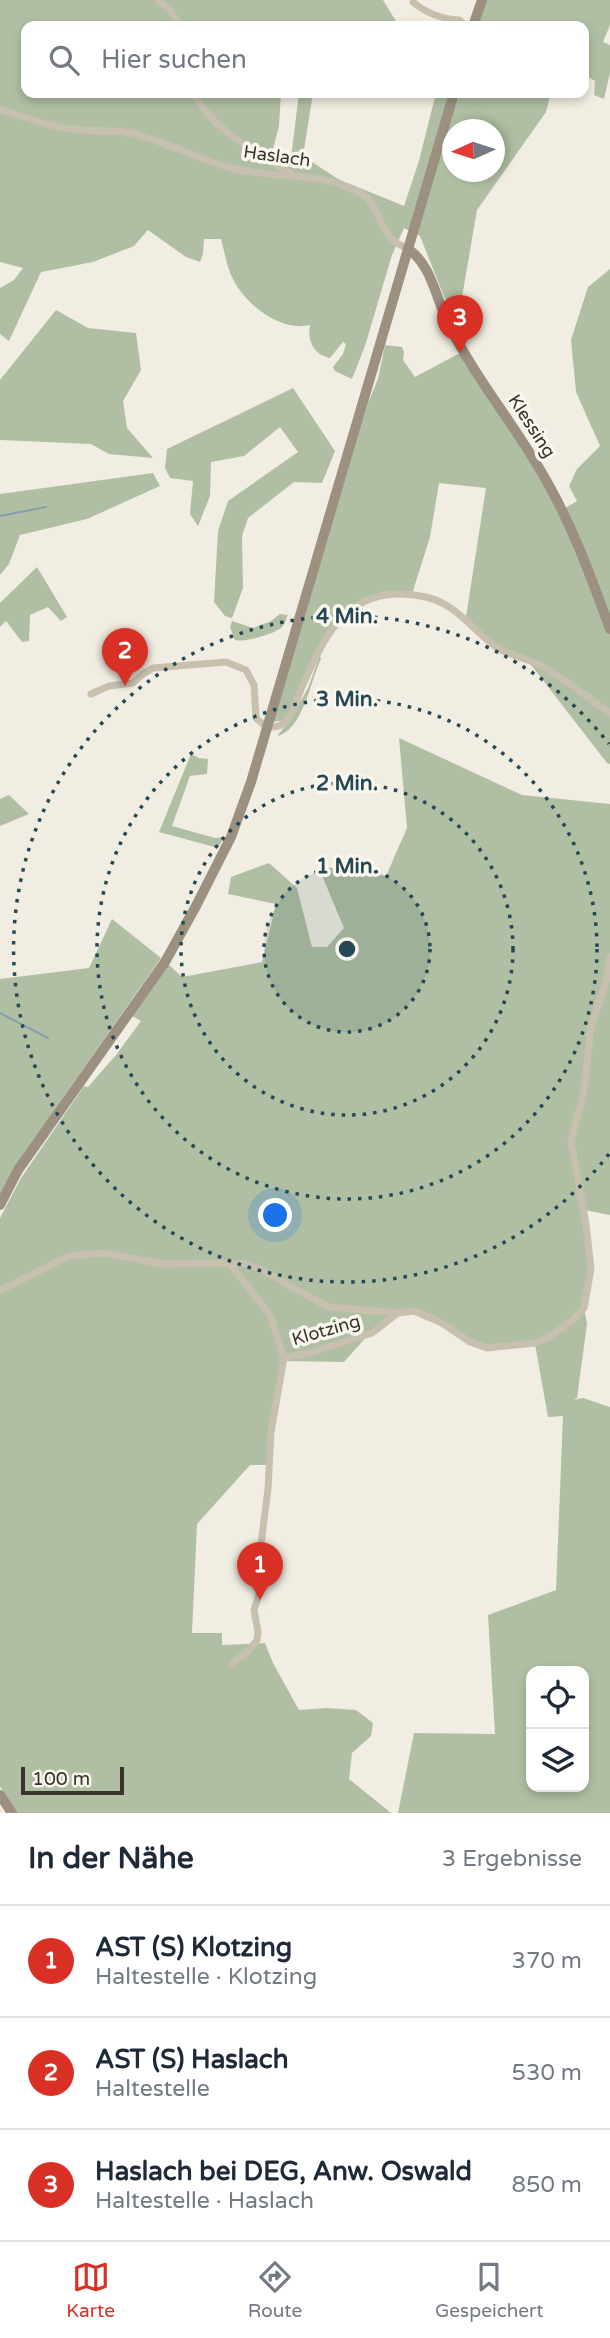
<!DOCTYPE html>
<html lang="de">
<head>
<meta charset="utf-8">
<style>
	:root { --surface:#fff; --page:#f6f6f7; --text:#1f2937; --muted:#747a83; --line:#e0e1e3; --accent:#d93025 }
	body { margin:0; font-family:"Varela Round",sans-serif; background:var(--page); color:var(--text) }
	.controls { position:absolute; right:21px; bottom:21px; display:grid; overflow:hidden; border-radius:14px; box-shadow:0 4px 10px #0003 }
	.controls button { width:63px; height:63px; display:grid; place-items:center; padding:0; border:0; border-bottom:2px solid var(--line); background:var(--surface); color:var(--text); font:35px sans-serif }
	.compass { position:absolute; left:442px; top:119px; width:63px; height:63px; border-radius:50%; background:var(--surface); box-shadow:0 4px 10px #0003; rotate:267deg }
	.scale { position:absolute; left:21px; bottom:18px; width:103px; box-sizing:border-box; padding-left:7px; border:4px solid #38332c; border-top:0; font-size:19px; line-height:24px; white-space:nowrap; color:#38332c; -webkit-text-stroke:5px #f9f6ee; paint-order:stroke }
	.you { position:absolute; left:276px; top:1216px; width:24px; height:24px; margin:-18px; border:5px solid #fff; border-radius:50%; background:#1a73e8; box-shadow:0 0 0 10px #1a73e833 }
	.badge { display:grid; place-items:center; width:46px; height:46px; border-radius:50%; background:var(--accent); color:#fff; font-size:23px; font-weight:700 }
	.pin { position:absolute; translate:-50% -58px; filter:drop-shadow(0 2px 4px #0008) }
	.pin::after { content:''; position:absolute; top:37px; width:24px; height:21px; background:inherit; clip-path:polygon(0 0,100% 0,50% 100%) }
	.list { margin:0; padding:0; list-style:none }
	h2 { display:flex; justify-content:space-between; align-items:center; height:91px; margin:0; padding:0 28px; font-size:30px }
	h2 small { font-size:23px; font-weight:400; color:var(--muted) }
	.list li { display:grid; grid-template-columns:46px 1fr auto; gap:21px; align-items:center; box-sizing:border-box; height:112px; padding:0 28px; border-top:2px solid var(--line) }
	.list b { display:block; font-size:26px; white-space:nowrap }
	.list p { margin:0; font-size:23px; white-space:nowrap; color:var(--muted) }
	.list em { font-size:23px; font-style:normal; color:var(--muted) }
	.icon { flex:none; width:38px; height:38px; fill:none; stroke:currentColor; stroke-width:2; stroke-linecap:round; stroke-linejoin:round }
	.map { position:relative; flex:none; width:610px; height:1813px; overflow:hidden }
	.search { position:absolute; background:var(--surface); box-shadow:0 4px 10px #0003; left:21px; right:21px; top:21px; height:77px; display:flex; align-items:center; gap:18px; box-sizing:border-box; padding:0 24px; border-radius:14px; color:var(--muted); font-size:26px }
	.sheet { height:427px; background:var(--surface) }
	nav { display:flex; justify-content:space-around; align-items:center; box-sizing:border-box; height:98px; border-top:2px solid var(--line); background:var(--surface); font-size:19px; color:var(--muted) }
	nav a { display:grid; justify-items:center; gap:4px }
	nav .on { color:var(--accent) }
	.map>svg:first-child { display:block }
	.green { fill:#b0bfa3; fill-rule:evenodd }
	.lines { fill:none; stroke-linecap:round; stroke-linejoin:round }
	.stream { stroke:#84a1ab; stroke-width:2 }
	.street { stroke:#c8c0af; stroke-width:7 }
	.secondary { stroke:#9c9080; stroke-width:10 }
	.ring { fill:none; stroke:#264855; stroke-width:3.5; stroke-dasharray:3.5 7 }
	.labels { text-anchor:middle; dominant-baseline:central; stroke-width:7; stroke-linejoin:round; paint-order:stroke }
	.street-label { font-size:18px; fill:#38332c; stroke:#f9f6ee }
	.centre { fill:#264855; stroke:#f9f6ee; stroke-width:3.5 }
	.ring-label { font-size:21px; text-anchor:middle; font-weight:bold; fill:#264855; stroke:#f9f6ee; stroke-width:7; stroke-linejoin:round; paint-order:stroke }
</style>
</head>
<body>
<div class="map">
<svg width="610" height="1813" viewBox="0 0 610 1813">
	<rect width="100%" height="100%" fill="#f1ede2"/>
	<g class="green">
		<path d="M0,0H383L399,26H26V93H281L279,126L271,157L291,158L299,93H313L303,156L338,179L404,206L419,161L436,93H551L546,112L477,210L461,303L474,329L464,333L443,294L420,236L404,228L392,255L365,346L352,379L335,371L333,367L343,354L346,344L343,342L330,358C313,355 307,340 310,325C282,332 247,306 234,281C227,269 225,253 221,239H204L203,254L200,262L186,257L148,230L134,246L93,262L41,272L9,341L0,334V288L14,280L23,268L0,262ZM452,130H494V172H452Z"/>
		<path d="M479,0H610V25L603,42L610,45V73L604,99L594,95L595,81L584,75V26H469Z"/>
		<path d="M610,269V764L607,763L525,657L495,646L466,617L486,488L439,483L430,537L412,594C399,595 381,594 369,598C327,614 305,681 289,719L273,722L368,403L378,379L385,345L402,347L404,352L403,360L415,377L460,353L562,510L577,501L569,486L577,469L600,446L576,392L571,340L588,287Z"/>
		<path d="M56,310L88,328L136,333L141,370L123,401L127,428L153,458L109,454L91,444L0,440V380Z"/>
		<path d="M293,388L335,451L322,483L294,482L248,518L242,536L243,588L232,618L225,616L214,602L218,531L228,501L298,452L280,427L244,456L211,462L210,496L198,526L190,514L193,481L170,478L165,468L167,449Z"/>
		<path d="M153,473L160,486L87,519L20,535L9,564L0,575V494Z"/>
		<path d="M37,567L67,617L61,621L48,607L30,615L29,641L22,642L6,621L0,627V603Z"/>
		<path d="M280,614L288,615C286,618 286,622 283,626C279,633 243,643 235,640L230,627L232,621L253,628L271,621Z"/>
		<path d="M320,655L321,659C310,682 303,730 277,736L290,720L308,688Z"/>
		<path d="M399,738L522,795L610,804V1215L584,1210L591,1269L584,1308L587,1324L577,1398L574,1400L583,1398L610,1407V1813H398L414,1733L495,1734L488,1615L556,1590L563,1416L548,1417L535,1344L487,1347L414,1311L398,1314L368,1335L344,1362L283,1361L270,1465H250L197,1524L192,1633H222V1645L265,1643L273,1663L299,1710L326,1708L356,1710L373,1723L371,1736L352,1753L349,1779L391,1813H16L0,1786V1218L21,1178L84,1086L88,1087L116,1055L141,1021L132,1016L168,964L182,977L262,962L276,904L228,894L231,877L269,863L297,888L312,947H327L344,928L318,866L386,876L407,828ZM531,1671H584V1787H531Z"/>
		<path d="M191,754L199,758L208,759L207,774L190,776L172,826L215,838L224,837L218,848L159,832Z"/>
		<path d="M9,795L29,814L0,826V799Z"/>
		<path d="M112,919L161,958L57,1106L0,1198V979L89,968Z"/>
	</g>
	<g class="lines">
		<g class="stream">
			<path d="M0,516L46,507"/>
			<path d="M0,1013L48,1038"/>
		</g>
		<g class="street">
			<path d="M158,0L169,9L181,26"/>
			<path d="M413,2C425,13 443,19 459,20L466,26"/>
			<path d="M193,93C214,131 254,151 290,173"/>
			<path d="M0,109C27,118 53,128 82,130C98,132 115,129 130,133C166,141 198,159 231,168C272,179 318,171 357,191C378,201 377,223 391,238C395,243 402,246 408,249"/>
			<path d="M91,694L109,686L133,683L143,674L153,668L226,662L246,670L254,685L256,718L266,727C272,727 277,728 282,724C293,717 297,699 302,687C327,629 352,581 426,597C459,605 473,632 499,649C512,656 526,658 539,665C564,678 587,697 610,713"/>
			<path d="M229,1263L270,1315L284,1358"/>
			<path d="M0,1291L69,1256L105,1253L163,1264L228,1263L247,1264L262,1270L328,1307L398,1313L372,1333L313,1352L284,1358L271,1432L268,1489L261,1544L264,1579L254,1610L258,1632L257,1640L249,1650L232,1664"/>
			<path d="M398,1313L414,1311L442,1323L470,1342L487,1348L535,1343L548,1338L573,1320L584,1308L591,1269L586,1224L571,1141L584,1092L591,1026L607,979L610,957"/>
		</g>
		<g class="secondary">
			<path d="M473,26L482,0"/>
			<path d="M408,249C432,265 436,299 448,323C473,374 510,419 539,468C570,519 590,574 610,629"/>
			<path d="M0,1205L18,1170L165,962L196,906L231,837L251,782L454,93"/>
			<path d="M0,1795L12,1813"/>
		</g>
	</g>
	<circle cx="347" cy="949" r="83" fill="#264855" fill-opacity=".12"/>
	<g class="ring">
		<circle cx="347" cy="949" r="83"/>
		<circle cx="347" cy="949" r="166"/>
		<circle cx="347" cy="949" r="250"/>
		<path d="M609 1154A333 333 0 1 1 609 744"/>
	</g>
	<g class="labels">
		<g class="street-label">
			<text transform="translate(277 156) rotate(8)">Haslach</text>
			<text transform="translate(532 426) rotate(57)">Klessing</text>
			<text transform="translate(326 1330) rotate(-16)">Klotzing</text>
		</g>
	</g>
	<circle cx="347" cy="949" r="10" class="centre"/>
	<g class="ring-label">
		<text x="347" y="623">4 Min.</text>
		<text x="347" y="706">3 Min.</text>
		<text x="347" y="790">2 Min.</text>
		<text x="347" y="873">1 Min.</text>
	</g>
</svg>
<div class="controls">
<button><svg class="icon" aria-label="locate" viewBox="0 0 24 24"><circle cx="12" cy="12" r="6"/><path d="M12 2v4M12 18v4M2 12h4M18 12h4"/></svg></button>
<button><svg class="icon" aria-label="layers" viewBox="0 0 24 24"><path d="M12 4l9 5-9 5-9-5zM3 14l9 5 9-5"/></svg></button>
</div>
<svg class="compass" viewBox="-18 -18 36 36"><path d="M0-13l5 13h-10z" fill="#e53935"/><path d="M0 13l5-13h-10z" fill="#747a83"/></svg>
<div class="scale">100 m</div>
<div class="you"></div>
<div class="pin badge" style="left:260px;top:1600px">1</div>
<div class="pin badge" style="left:125px;top:686px">2</div>
<div class="pin badge" style="left:460px;top:353px">3</div>
<div class="search"><svg class="icon" aria-label="search" viewBox="0 0 24 24"><circle cx="10" cy="10" r="6"/><path d="M15 15l6 6"/></svg>Hier suchen</div>
</div>
<section class="sheet">
<h2>In der Nähe<small>3 Ergebnisse</small></h2>
<ul class="list">
<li><span class="badge">1</span><div><b>AST (S) Klotzing</b><p>Haltestelle · Klotzing</p></div><em>370 m</em></li>
<li><span class="badge">2</span><div><b>AST (S) Haslach</b><p>Haltestelle</p></div><em>530 m</em></li>
<li><span class="badge">3</span><div><b>Haslach bei DEG, Anw. Oswald</b><p>Haltestelle · Haslach</p></div><em>850 m</em></li>
</ul>
</section>
<nav>
<a class="on"><svg class="icon" aria-label="map" viewBox="0 0 24 24"><path d="M3 6l6-2 6 2 6-2v14l-6 2-6-2-6 2zM9 4v14M15 6v14"/></svg>Karte</a>
<a><svg class="icon" aria-label="directions" viewBox="0 0 24 24"><path d="M12 3l9 9-9 9-9-9zM9 14v-3h6M13 9l2 2-2 2"/></svg>Route</a>
<a><svg class="icon" aria-label="saved" viewBox="0 0 24 24"><path d="M7 4h10v16l-5-4-5 4z"/></svg>Gespeichert</a>
</nav>
</body>
</html>
